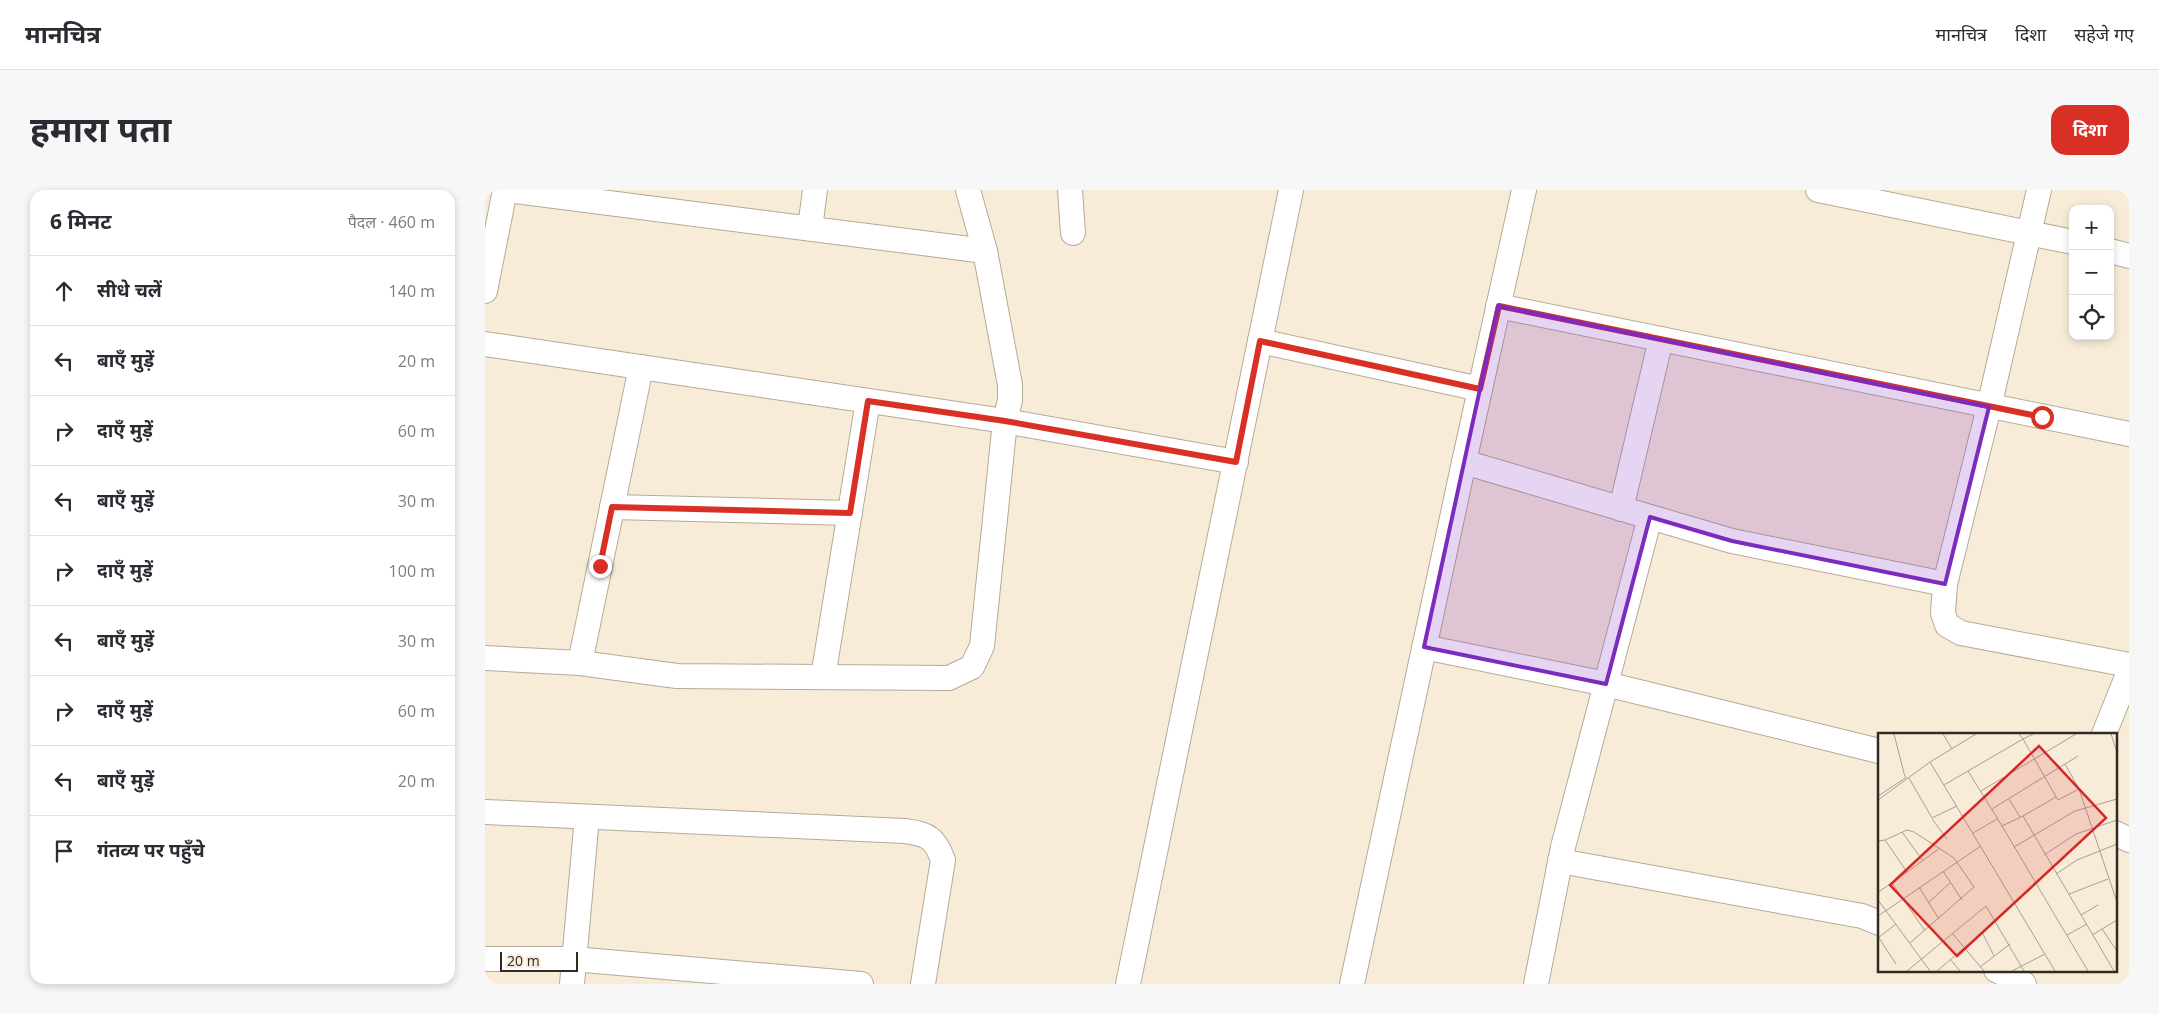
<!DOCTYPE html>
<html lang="hi">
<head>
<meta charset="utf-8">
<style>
	:root { --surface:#fff; --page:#f7f7f7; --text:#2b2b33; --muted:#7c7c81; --line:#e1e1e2; --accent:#d93025 }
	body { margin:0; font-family:"Open Sans","Noto Sans Devanagari",sans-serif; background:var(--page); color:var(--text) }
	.controls { position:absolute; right:15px; top:15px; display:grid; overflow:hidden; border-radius:10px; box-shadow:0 2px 8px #0003 }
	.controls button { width:45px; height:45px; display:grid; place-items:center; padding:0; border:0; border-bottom:1px solid var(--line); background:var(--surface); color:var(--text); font:25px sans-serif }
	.scale { position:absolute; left:15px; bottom:12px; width:78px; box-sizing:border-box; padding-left:5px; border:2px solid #302c24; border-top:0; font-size:14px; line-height:18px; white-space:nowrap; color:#302c24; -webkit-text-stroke:4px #f8ecd9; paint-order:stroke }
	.stop { position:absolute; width:15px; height:15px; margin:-11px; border:4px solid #d93025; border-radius:50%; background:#fff }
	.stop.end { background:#d93025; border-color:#fff; box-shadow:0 1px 5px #0008 }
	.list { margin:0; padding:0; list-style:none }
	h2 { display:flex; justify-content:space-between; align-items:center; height:65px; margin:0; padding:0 20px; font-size:21px }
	h2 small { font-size:16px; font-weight:400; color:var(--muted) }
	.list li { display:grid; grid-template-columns:32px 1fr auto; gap:15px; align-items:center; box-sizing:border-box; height:70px; padding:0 20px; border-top:1px solid var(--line) }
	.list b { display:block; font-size:19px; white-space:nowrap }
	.list em { font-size:16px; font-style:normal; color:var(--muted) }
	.icon { flex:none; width:28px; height:28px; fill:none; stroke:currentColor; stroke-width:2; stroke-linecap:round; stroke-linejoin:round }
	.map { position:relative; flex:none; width:1644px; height:794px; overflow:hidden; border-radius:15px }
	header { display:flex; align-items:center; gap:30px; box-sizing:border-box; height:70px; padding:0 25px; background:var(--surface); border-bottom:1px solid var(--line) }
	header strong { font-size:24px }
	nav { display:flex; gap:28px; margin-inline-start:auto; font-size:18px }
	.intro { display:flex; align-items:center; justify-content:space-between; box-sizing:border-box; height:120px; padding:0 30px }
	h1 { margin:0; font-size:35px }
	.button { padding:12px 22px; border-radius:15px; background:var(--accent); color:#fff; font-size:18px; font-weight:700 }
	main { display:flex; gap:30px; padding:0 30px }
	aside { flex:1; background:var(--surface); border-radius:15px; box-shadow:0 2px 8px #0003 }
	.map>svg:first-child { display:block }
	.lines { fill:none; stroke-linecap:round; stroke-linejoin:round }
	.street-casing { stroke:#b5aa97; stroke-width:26 }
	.street { stroke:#fff; stroke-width:24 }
	.route { stroke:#d93025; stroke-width:6 }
	.marked { fill:#7b2cbf; fill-opacity:0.2; stroke:#7b2cbf; stroke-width:4; stroke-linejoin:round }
	.inset-road { fill:none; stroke:#a89f91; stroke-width:1 }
	.view { fill:#d62828; fill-opacity:0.15; stroke:#d62828; stroke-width:2.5 }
	.inset-edge { fill:none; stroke:#302c24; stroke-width:2.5 }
</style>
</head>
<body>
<header>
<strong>मानचित्र</strong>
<nav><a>मानचित्र</a><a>दिशा</a><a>सहेजे गए</a></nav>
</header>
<div class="intro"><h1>हमारा पता</h1><a class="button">दिशा</a></div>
<main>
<aside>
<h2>6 मिनट<small>पैदल · 460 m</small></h2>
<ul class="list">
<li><svg class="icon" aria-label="ahead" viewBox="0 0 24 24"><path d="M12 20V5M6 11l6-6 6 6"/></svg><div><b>सीधे चलें</b></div><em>140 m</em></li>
<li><svg class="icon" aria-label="left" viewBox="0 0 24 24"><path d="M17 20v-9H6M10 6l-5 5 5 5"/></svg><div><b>बाएँ मुड़ें</b></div><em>20 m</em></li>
<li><svg class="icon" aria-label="right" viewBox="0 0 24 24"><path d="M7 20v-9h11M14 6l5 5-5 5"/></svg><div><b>दाएँ मुड़ें</b></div><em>60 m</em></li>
<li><svg class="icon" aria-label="left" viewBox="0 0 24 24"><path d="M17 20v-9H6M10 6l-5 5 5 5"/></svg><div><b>बाएँ मुड़ें</b></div><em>30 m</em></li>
<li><svg class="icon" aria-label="right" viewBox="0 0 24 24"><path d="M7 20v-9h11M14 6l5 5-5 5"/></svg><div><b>दाएँ मुड़ें</b></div><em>100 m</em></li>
<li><svg class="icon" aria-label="left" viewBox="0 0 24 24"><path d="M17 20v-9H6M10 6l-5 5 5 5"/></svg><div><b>बाएँ मुड़ें</b></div><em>30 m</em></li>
<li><svg class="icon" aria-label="right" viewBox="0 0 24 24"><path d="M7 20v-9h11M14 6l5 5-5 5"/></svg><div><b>दाएँ मुड़ें</b></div><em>60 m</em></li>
<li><svg class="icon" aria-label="left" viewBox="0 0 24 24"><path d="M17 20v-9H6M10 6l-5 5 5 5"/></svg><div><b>बाएँ मुड़ें</b></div><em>20 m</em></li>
<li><svg class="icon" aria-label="arrive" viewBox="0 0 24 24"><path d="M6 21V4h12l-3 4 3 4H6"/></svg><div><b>गंतव्य पर पहुँचे</b></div></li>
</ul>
</aside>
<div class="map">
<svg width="1644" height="794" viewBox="0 0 1644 794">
	<rect width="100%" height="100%" fill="#f8ecd9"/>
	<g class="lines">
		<g class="street-casing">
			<g id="street">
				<path d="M22,0L500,61"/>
				<path d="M585,0L588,43"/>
				<path d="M1039,0L979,272L1165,327L1078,657L1051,794"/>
				<path d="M1333,0L1588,52"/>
				<path d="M1554,0L1504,217L1460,394L1458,423L1462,435L1476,443L1644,475"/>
				<path d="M325,38L330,0"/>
				<path d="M1625,61L1644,66"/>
				<path d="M0,101L20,0"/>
				<path d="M1013,116L1644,244"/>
				<path d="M775,151L995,199"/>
				<path d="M0,154L520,231L751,272"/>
				<path d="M127,317L365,323"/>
				<path d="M1136,319L1176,149"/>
				<path d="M1165,327L1247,351L1460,394"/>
				<path d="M939,457L1121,494L1394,561"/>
				<path d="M0,468L95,473L192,486L464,488L487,477L497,456L520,231L525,210V195L500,61L483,0"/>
				<path d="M95,473L156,177"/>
				<path d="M338,487L383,211"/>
				<path d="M1619,544L1644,482"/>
				<path d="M0,622L420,641C443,644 450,648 458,670L438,794"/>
				<path d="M1630,643L1644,650"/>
				<path d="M1075,671L1377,726L1394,733"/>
				<path d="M0,769H88L376,794"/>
				<path d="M1511,780L1539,794"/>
				<path d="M87,794L102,627"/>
				<path d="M643,794L806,0"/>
				<path d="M867,794L979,272"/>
			</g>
		</g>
		<use href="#street" class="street"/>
	</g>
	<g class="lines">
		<path class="route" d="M115,376L127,317L365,323L383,211L520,231L751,272L775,151L995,199L1014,116L1557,227"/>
	</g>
	<path class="marked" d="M1013,116L1504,217L1460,394L1247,351L1165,327L1121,494L939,457Z"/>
	<g transform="translate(1393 543)">
		<rect width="239" height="239" fill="#f8ecd9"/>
		<path class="inset-road" d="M16,1L27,44M65,1L74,16M155,1L145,6L180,67L201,56L239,169M233,1L239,19M52,29L177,238M187,31L201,56M90,38L145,6L141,1M31,45L54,85L79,73M66,52L90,38L124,93L145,83L236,238M103,58L198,1M0,63L29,44M131,66L142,84M0,67L52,29L98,1M114,76L200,23M145,83L178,64M54,86L69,106M124,93L210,238M24,99L45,128M95,100L119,86M7,107L29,97L36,99L76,125L96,154L32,210M0,108L7,107L29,139M136,114L197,78L239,66M166,122L198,101L239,87M65,138L84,167M178,141L199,127L239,111M41,154L61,186M0,159L14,150M191,161L230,146M0,167L52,238M50,170L72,150M203,182L220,172M0,183L103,113M224,196L239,218M47,198L14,150L62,115M104,199L116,223M74,200L106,238M189,202L209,191M214,202L239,187M0,205L18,191M1,205L18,231M72,226L82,238M102,234L132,211M29,238L108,173L146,238M59,238L119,187M134,238L167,221"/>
		<path class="view" d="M161,13L228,85L79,223L12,152Z"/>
		<rect width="239" height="239" class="inset-edge"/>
	</g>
</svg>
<div class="controls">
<button>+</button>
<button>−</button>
<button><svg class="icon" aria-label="locate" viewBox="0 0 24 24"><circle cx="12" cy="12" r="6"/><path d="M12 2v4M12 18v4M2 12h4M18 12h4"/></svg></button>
</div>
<div class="scale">20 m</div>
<div class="stop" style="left:1557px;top:227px"></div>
<div class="stop end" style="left:115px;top:376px"></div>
</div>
</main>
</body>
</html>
